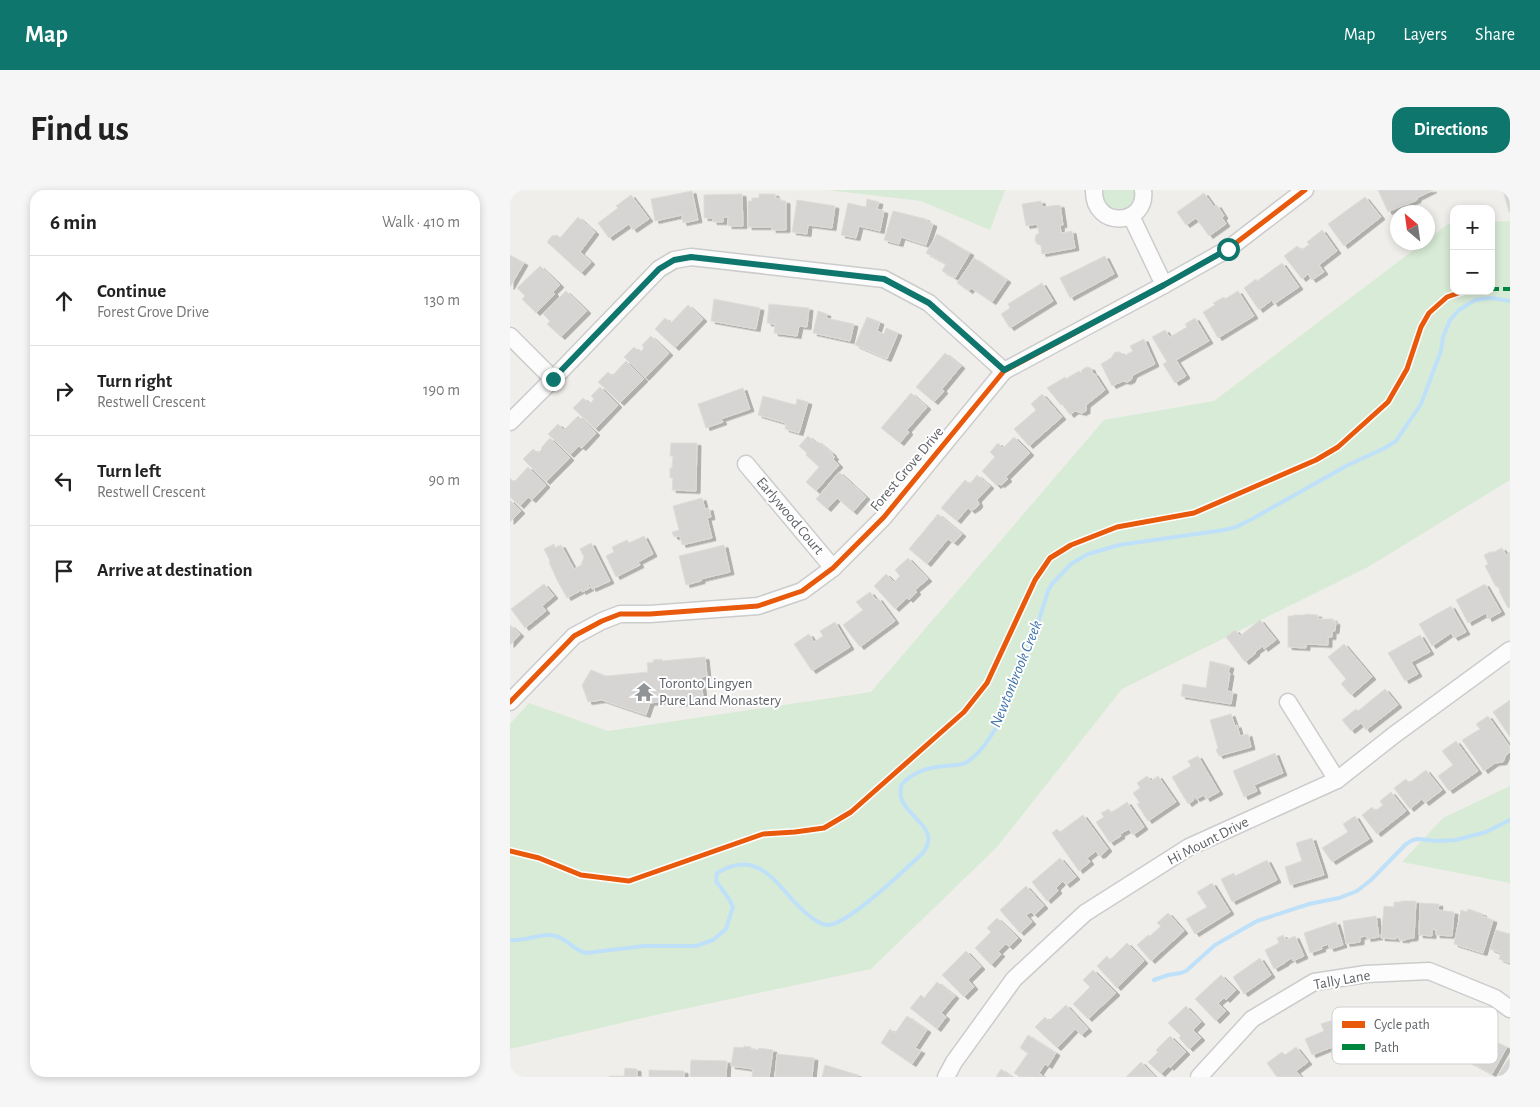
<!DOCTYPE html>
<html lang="en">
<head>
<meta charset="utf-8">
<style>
	:root { --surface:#fff; --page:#f6f6f6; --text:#222; --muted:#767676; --line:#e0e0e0; --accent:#0f766e }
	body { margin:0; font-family:"Alegreya Sans",sans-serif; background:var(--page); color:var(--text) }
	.controls { position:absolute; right:15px; top:15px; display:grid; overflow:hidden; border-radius:10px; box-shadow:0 2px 8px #0003 }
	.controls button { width:45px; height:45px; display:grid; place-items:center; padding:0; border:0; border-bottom:1px solid var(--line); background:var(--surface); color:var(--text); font:25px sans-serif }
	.compass { position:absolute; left:880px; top:15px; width:45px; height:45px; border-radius:50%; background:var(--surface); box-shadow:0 2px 8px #0003; rotate:331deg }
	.stop { position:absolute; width:15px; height:15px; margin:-11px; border:4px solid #0f766e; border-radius:50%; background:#fff }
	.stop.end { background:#0f766e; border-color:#fff; box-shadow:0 1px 5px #0008 }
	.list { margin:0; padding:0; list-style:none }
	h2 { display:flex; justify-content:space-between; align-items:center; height:65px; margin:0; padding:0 20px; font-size:21px }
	h2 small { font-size:16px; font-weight:400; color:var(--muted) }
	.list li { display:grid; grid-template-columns:32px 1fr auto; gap:15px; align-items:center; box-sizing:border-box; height:90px; padding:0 20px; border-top:1px solid var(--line) }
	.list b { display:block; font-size:19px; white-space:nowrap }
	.list p { margin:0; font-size:16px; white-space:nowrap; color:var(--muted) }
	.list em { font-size:16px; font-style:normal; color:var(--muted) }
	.icon { flex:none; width:28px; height:28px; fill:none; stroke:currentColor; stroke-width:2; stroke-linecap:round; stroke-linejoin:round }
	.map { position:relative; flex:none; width:1000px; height:887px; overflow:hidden; border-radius:15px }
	header { display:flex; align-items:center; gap:30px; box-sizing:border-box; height:70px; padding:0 25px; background:var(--accent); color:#fff }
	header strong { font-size:24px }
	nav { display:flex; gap:28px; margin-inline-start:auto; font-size:18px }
	.intro { display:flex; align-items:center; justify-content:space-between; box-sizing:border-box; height:120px; padding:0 30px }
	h1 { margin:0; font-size:35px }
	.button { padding:12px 22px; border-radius:15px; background:var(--accent); color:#fff; font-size:18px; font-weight:700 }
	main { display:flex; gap:30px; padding:0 30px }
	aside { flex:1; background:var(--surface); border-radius:15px; box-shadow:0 2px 8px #0003 }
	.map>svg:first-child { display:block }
	.green { fill:#d8ebd6 }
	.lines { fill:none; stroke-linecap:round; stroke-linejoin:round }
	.stream { stroke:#bfe0f9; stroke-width:4 }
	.building { fill:#d6d5d3; stroke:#deddd9; filter:url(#shadow) }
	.minor-casing { stroke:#cbcccc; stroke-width:19 }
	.minor { stroke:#fdfcfc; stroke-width:16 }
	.quiet { stroke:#00873e; stroke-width:4; stroke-dasharray:8 4; stroke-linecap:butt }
	.cycleway-casing { stroke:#fff; stroke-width:8 }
	.cycleway { stroke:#e8590c; stroke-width:5 }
	.route { stroke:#0f766e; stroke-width:6 }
	.labels { text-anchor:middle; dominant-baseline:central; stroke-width:4; stroke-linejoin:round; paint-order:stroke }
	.street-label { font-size:15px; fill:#5f6368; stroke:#fff }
	.poi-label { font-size:15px; fill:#5f6368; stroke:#fff; text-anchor:start }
	.water-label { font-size:16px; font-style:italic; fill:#4174aa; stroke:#fff }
	.key { fill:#fff; stroke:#cfd0d2; stroke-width:1 }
	.key-label { font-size:14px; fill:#5f6368 }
</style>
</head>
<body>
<header>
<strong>Map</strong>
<nav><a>Map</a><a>Layers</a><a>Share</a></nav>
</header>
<div class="intro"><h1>Find us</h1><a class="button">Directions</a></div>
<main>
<aside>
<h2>6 min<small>Walk · 410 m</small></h2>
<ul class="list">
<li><svg class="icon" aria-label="ahead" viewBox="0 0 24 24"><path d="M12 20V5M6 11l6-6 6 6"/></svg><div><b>Continue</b><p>Forest Grove Drive</p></div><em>130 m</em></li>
<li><svg class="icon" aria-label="right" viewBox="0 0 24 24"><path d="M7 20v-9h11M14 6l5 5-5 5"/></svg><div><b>Turn right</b><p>Restwell Crescent</p></div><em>190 m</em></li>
<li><svg class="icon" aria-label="left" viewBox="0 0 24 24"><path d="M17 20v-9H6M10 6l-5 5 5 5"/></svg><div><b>Turn left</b><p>Restwell Crescent</p></div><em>90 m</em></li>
<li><svg class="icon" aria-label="arrive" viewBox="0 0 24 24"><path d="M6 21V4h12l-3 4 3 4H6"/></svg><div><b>Arrive at destination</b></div></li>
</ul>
</aside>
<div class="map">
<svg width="1000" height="887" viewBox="0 0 1000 887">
	<defs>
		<filter id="shadow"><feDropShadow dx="4" dy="2.5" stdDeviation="0" flood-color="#0004"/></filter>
	</defs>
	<rect width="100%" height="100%" fill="#efeeea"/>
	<g class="green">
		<path d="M318,0H495L480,40L411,11Z"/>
		<path d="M592,0H625C627,26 590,25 592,0Z"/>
		<path d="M1000,31V290L858,377L612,499L487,657L361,779L141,826L0,859V534L19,513L98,541L361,502L594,230L704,211L913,53L918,52V49L938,34H944V101H981V32Z"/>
		<path d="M1000,596V693L892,672L933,628Z"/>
	</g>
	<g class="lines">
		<g class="stream">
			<path d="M0,750C14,752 27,744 40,745C55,746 63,760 76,763L134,756H186L203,750L216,739L223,717L219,709L206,691L207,683C256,653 271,709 305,730C309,732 314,736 319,735C341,732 394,680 412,664C433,638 396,628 391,607C390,604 391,599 391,595C402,583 418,577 435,576C442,575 451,576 457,572C496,547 524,445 538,401L542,394L561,374L578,364L609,355L714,340L726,337L742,329L838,275L875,258L886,251L911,214L931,161L933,147L940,130L949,120L965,110L981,108L1000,111"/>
			<path d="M644,790L658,785L671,783L676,781L705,755L747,731L799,714L829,708L847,701L861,690L896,654L903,650L908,649L928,651L946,650L976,642L1000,630"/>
		</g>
	</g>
	<g class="building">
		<path d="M868,0H923L907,8V10L896,15V14L878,22Z"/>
		<path d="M993,0H1000V22H999Z"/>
		<path d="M182,1L188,30L173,33L172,25L145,31L141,9Z"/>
		<path d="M694,3L704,17L707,15L714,26L712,28L716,34L699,46L686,28L676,35L667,22Z"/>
		<path d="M232,4L233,36H218V27H213V32H203V28H194V5Z"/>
		<path d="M249,4H265V8L271,9V11H276V40H262V37H238V11H242V8H249Z"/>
		<path d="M121,5L139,29L123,40L119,34L99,48L88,33L108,18L106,16Z"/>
		<path d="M855,7L871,27L834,56L818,34Z"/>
		<path d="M357,9L369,12L367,19L374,21L370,41L349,36L346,48L331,45L338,13L356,17Z"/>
		<path d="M287,10L325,16L322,38L298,35L297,44L282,42Z"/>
		<path d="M531,11L532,17L550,15L553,35H550L551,43L562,41L565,58L532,64L531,55L527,54L525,50L526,45L529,43L527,34L516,36L512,14Z"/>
		<path d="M383,21L416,29V31L423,34L416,55L391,47L389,54L374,50Z"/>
		<path d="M68,27L85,42L70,62L81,72L71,83L37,52L42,46L47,45L50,48Z"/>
		<path d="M812,40L827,61L809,75L814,82L802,90L798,84L792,89L774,66L787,56L793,61L792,60L798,55L800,56L797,52Z"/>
		<path d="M427,44L460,63L445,88L432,81L436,74L416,63Z"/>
		<path d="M0,65L14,73L0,97Z"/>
		<path d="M595,66L604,84L560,108L550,88Z"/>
		<path d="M464,68L497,90L482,112L461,98L459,101L447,93Z"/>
		<path d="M772,73L789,97L764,114L762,110L749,120L734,98L746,89L747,91Z"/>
		<path d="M30,76L50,95L43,102L45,104L26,123L12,109L15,106L7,98Z"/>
		<path d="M532,93L543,111L500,138L491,124L500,118L498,114Z"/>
		<path d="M56,101L77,121L51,147L37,134L40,131L33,124Z"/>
		<path d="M728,101L744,126L708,148L693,122L705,115L703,113L714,107L715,109Z"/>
		<path d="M204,109L250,118L246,139L201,131Z"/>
		<path d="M259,114L299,118L297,137L289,136L287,146L264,143L265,134L257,133Z"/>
		<path d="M178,115L193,129L165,158L145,139L155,128L161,133Z"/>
		<path d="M308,121L317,124L316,128L344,134L340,151L303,143Z"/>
		<path d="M357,127L370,132L367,141L374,144L376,138L388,143L377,169L345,155Z"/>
		<path d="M685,128L699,151L666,170L676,186L665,193L653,174L657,172L642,147L655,140L660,147L677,137L675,134Z"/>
		<path d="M141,146L159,163L135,188L114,167L124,157L130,162L134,158L132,155Z"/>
		<path d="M634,149L645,174L623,185L621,190L617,192L613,191L602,196L591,174L601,168L605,162H610L614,166L623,161L620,156Z"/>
		<path d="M435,163L451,176L432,199L434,201L424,212L406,197Z"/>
		<path d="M116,171L134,189L110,213L88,192L98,182L102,186Z"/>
		<path d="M576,177L581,178L583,184L584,183L595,200L576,215V221L572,223L565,221L560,225L552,214L551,215L537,198L555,187L556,189L564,184L566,186L564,184L569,181L571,183L572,180Z"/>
		<path d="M90,197L108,215L85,239L63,218L73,208L80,214L84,209L81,206Z"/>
		<path d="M233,198L240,219L211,229L213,232L196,238L188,214Z"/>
		<path d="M401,203L417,217L397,240L399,242L390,253L371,238Z"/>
		<path d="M532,204L552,227L519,256L504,239L526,220L521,214Z"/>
		<path d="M253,206L286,215L287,209L298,212L289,243L275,239L276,233L248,225Z"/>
		<path d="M68,226L86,243L72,258L69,256L60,265L38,244L48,234L54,240Z"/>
		<path d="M298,246L306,253L307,251L323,264L322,265L325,267L323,269L329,275L306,301L296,292L309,277L296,265L297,263L289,256Z"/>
		<path d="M504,247L520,263L496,287L498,289L491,295L489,294L487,296L472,281L485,267L480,262L488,253L493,258Z"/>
		<path d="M40,248L60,268L36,292L13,269L23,259L28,263L32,259L31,258Z"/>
		<path d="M161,253H187L186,301L162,300L163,288H160V278H162L163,266H160Z"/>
		<path d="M18,277L36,295L22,310L18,307L10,316L0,307V288L4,292Z"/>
		<path d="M329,282L356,307L343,322L327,308L317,319L306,309Z"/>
		<path d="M467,285L480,296L467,310L469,314L467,317L461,321L458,318L447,331L431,318L455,290L460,294Z"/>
		<path d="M192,308L195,319L199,318L201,327L197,328L202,348L172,355L170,346L164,347L162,342L169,340L163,316Z"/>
		<path d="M0,310L11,321L0,332Z"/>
		<path d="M428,324L452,344L444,353L438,349L417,374L399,359Z"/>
		<path d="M134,346L143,364L128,372L130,375L106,387L96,366L104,362L102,357L117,350L119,353Z"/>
		<path d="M81,353L100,391L82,399L80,394L78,395L80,398L72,402L71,399L70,401L57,408L47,390L39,372L40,371L34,359L44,354L45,358L51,355L64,379L71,375L74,367L70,359Z"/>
		<path d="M214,355L220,382L191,389V391L176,395L169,366Z"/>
		<path d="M992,358L996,365L1000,362V417L998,418L989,401L991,400L989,396L986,397L975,376L978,374L974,365L980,362H984Z"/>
		<path d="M398,368L418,389L405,400L407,402L399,410L397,408L385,419L364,396L376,384L384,392L390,386L385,380Z"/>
		<path d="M34,394L44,406L32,416L36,421L15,438L1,419Z"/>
		<path d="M975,394L991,422L978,429L976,423L958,433L946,410Z"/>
		<path d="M360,402L366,410L368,408L385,431L350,457L333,435L353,420L346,412Z"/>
		<path d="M941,416L956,442L944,448L941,443L922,456L909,434Z"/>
		<path d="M795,424L808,425V429H823V432H826L825,441H822V447H818V455L796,454V458L778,457V426H783V425H795Z"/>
		<path d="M750,430L766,450L754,459L753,456L745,462L746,463L735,472L716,447L725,440L730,446Z"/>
		<path d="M325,432L340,457L302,481L284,454L299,444L304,452L313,446L310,441Z"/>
		<path d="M0,435L10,444L0,455Z"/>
		<path d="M910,445L920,462L901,472L908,484L895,491L878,463Z"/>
		<path d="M834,454L862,487L841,505L831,494L836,489L818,467Z"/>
		<path d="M195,467L197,486L191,487L193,508H192V511L166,514V511L162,510L140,513L136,525L92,510L78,512L72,495L81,480L96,486L138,482L137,473L144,472L143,470L152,469V471Z"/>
		<path d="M700,471L720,476L718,483H720L717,501L723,502L721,514L671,506L673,494L696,498Z"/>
		<path d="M875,499L888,515L856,540L851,533L841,541L832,530L846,519L848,521Z"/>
		<path d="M1000,510V547L983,522Z"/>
		<path d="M721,524L725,536L727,535L730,546L738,544L741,557L709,566L706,560L708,558L700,530Z"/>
		<path d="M978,526L1000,557V562L996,565L993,572L985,573L974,581L952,550L970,539L966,534Z"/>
		<path d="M946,551L968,581L939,601L928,586L943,575L932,561Z"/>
		<path d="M765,563L773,583L744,595L747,601L734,607L723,581Z"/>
		<path d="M688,566L709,602L696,609L694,605L686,609L684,606H682L684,610L678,614L662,587L681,576L678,571Z"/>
		<path d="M916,580L932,600L915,613L912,609L900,619L884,598L896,589L899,593Z"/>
		<path d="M637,586L641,591L648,586L666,612L638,631L627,614L630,613L623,603L630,598L627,593Z"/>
		<path d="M881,602L896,621L867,644L852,625L862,617L865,621L873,615L870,611Z"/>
		<path d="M617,612L634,637L623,645L619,639L610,644L611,646L600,653L586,632L594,627L591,623L599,619L601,623Z"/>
		<path d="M573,625L598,659L592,665L589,666L586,661L577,668L580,672L569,681L542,643L547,639L550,642Z"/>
		<path d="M845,626L859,649L822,672L812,658L838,642L833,634Z"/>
		<path d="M802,648L814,685L780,695L775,677L792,671L786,653Z"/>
		<path d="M550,668L566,687L556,695L553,691L546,698L548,701L537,711L522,692Z"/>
		<path d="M757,670L767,690L722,712L711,689L724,683L725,686Z"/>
		<path d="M702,693L720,722L685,744L676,729L697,717L687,702Z"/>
		<path d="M516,696L534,716L524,725L521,722L516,725L522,732L510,743L490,720Z"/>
		<path d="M891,711H906L904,748L896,749V750H889V747H886V749L871,748L874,716L884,717V712H891Z"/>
		<path d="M910,713L929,714L928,720L944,722L942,746L926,745V740L922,739V746L909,745Z"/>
		<path d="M958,719L973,724L972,726L983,730L973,763L944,754L951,720L957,722Z"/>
		<path d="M658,723L674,741L641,771L627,755L638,745L640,746L651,736L647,733Z"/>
		<path d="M866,726L869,747L857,749V746L850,747V752L836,754L833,731Z"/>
		<path d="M487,728L508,748L499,757L496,754L488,762L491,764L481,775L465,758L481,742L477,738Z"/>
		<path d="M826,732L833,755L820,759L818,754L811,757L812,759L800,763L794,743Z"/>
		<path d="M986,740L1000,744V773L989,769L991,763L980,759Z"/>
		<path d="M773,745L776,750L785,746L794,766L783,771L782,768L775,772V773L764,779L755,760L769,753L767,748Z"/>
		<path d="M617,753L634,771L607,798L587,776L597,766L600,770Z"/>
		<path d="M456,761L471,777L458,790L464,797L454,807L432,785Z"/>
		<path d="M750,768L761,785L734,804L723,787Z"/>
		<path d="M583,780L606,803L578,829L563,814L580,797L573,790Z"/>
		<path d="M711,785L726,800L716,810L714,808L708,813L716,821L706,831L685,809Z"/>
		<path d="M427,792L445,806L431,823L436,827L427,839L400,818L411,805L414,808Z"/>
		<path d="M556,815L578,839L571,845L565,839L547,858L525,837L535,827L539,831Z"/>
		<path d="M676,816L691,832L683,840L691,848L679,859L669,848L671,846L658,833Z"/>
		<path d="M397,826L417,840L405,858L411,861L402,874L371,853L380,839L385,843Z"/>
		<path d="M826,829L835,852L802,865L795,849L814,841L811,834Z"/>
		<path d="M962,842L976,849L974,853L981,857L984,851L997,857L982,884L949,866Z"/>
		<path d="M518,845L546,863L538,876L535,874L529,883L534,887H510L504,883L518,863L510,858Z"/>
		<path d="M660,846L676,862L660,878L659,876L651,884L638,872L648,862L646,860Z"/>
		<path d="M234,856L241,857V859L248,860L249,858L263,860L259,887H242L243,879L221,876L224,857L234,858Z"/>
		<path d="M786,857L798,872L786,881L791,887H767L757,873L772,862L775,865Z"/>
		<path d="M267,864L304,868L302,887H265Z"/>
		<path d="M999,868L1000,887H992L988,885Z"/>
		<path d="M181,870L217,871L216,887H180Z"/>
		<path d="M631,872L645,887H616Z"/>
		<path d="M315,875L348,885L347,887H312Z"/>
		<path d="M115,878L127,879V887H133H99V886H114Z"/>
		<path d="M491,879L502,887H486Z"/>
		<path d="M139,880L174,881V887H139Z"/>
	</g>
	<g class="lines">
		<g class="minor-casing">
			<g id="minor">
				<path d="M584,0C583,40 638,36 633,0"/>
				<path d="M621,26L654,95"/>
				<path d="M0,146L43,189"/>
				<path d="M0,232L43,189L149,79L164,70L181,67L374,89L419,113L494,181"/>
				<path d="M236,274L323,378"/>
				<path d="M0,512L64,446L92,431L110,424H140L248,416L292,401L323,378L374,327L494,181L654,95L718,59L795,0"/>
				<path d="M778,512L827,590"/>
				<path d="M436,887L444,872L504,789L575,723L679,657L827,590L884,545L1000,460"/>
				<path d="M689,887L742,829L804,792L856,784L919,781L985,808L1000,819"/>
			</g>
		</g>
		<use href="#minor" class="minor"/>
		<path class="quiet" d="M981,99H1000"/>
		<g class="cycleway-casing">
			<g id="cycleway">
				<path d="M0,512L64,446L92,431L110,424H140L248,416L292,401L323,378L374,327L494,181L654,95L718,59L795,0"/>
				<path d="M0,661L29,668L71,685L119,691L253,644L285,642L314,638L341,622L454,522L477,493L525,390L540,368L561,355L607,337L684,323L806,270L828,257L878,212L897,179L911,137L919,123L937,107L954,101"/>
			</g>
		</g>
		<use href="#cycleway" class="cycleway"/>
	</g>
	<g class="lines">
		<path class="route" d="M43,189L149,79L164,70L181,67L374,89L419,113L494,180L654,95L718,59"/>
	</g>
	<defs>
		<g id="temple-bare" transform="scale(1.5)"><path d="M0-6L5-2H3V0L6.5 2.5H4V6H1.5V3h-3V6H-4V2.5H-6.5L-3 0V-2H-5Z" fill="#919496" stroke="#fff" stroke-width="2.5" paint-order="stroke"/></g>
	</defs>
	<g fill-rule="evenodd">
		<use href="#temple-bare" x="134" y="502"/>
	</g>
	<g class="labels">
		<g class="street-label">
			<text transform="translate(397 279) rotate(-50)">Forest Grove Drive</text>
			<text transform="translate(280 326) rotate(50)">Earlywood Court</text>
			<text transform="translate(698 651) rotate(-27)">Hi Mount Drive</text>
			<text transform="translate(832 790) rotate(-10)">Tally Lane</text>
		</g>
		<g class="poi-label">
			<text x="149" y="493">Toronto Lingyen<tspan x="149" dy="17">Pure Land Monastery</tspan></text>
		</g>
		<g class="water-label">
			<text transform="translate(506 484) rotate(-68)">Newtonbrook Creek</text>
		</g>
	</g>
	<rect x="822" y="817" width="166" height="57" rx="8" class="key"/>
	<rect x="832" y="831" width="23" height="7" fill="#e8590c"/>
	<rect x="832" y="854" width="23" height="6" fill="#00873e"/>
	<g class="key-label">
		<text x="864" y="839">Cycle path</text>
		<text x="864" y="862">Path</text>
	</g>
</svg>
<div class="controls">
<button>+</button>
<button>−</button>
</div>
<svg class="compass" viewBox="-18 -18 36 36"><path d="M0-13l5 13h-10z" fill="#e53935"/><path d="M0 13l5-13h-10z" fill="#767676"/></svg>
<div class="stop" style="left:718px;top:59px"></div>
<div class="stop end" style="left:43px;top:189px"></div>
</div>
</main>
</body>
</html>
